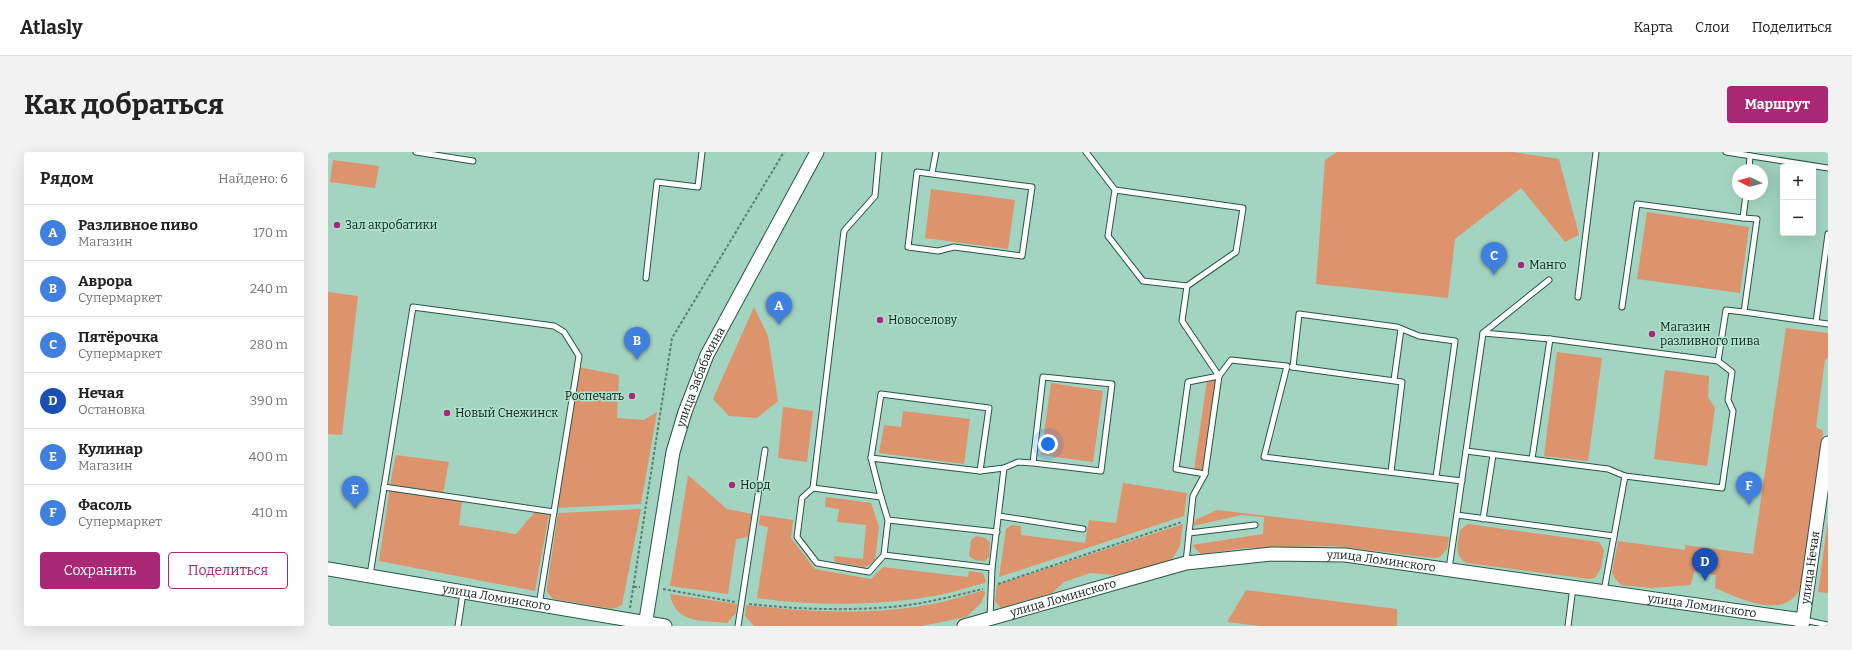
<!DOCTYPE html>
<html lang="ru">
<head>
<meta charset="utf-8">
<style>
	:root { --surface:#fff; --page:#f2f2f2; --text:#222; --muted:#767676; --line:#e0e0e0; --accent:#a92876 }
	body { margin:0; font-family:Bitter,serif; background:var(--page); color:var(--text) }
	.controls { position:absolute; right:12px; top:12px; display:grid; overflow:hidden; border-radius:4px; box-shadow:0 4px 16px #0002 }
	.controls button { width:36px; height:36px; display:grid; place-items:center; padding:0; border:0; border-bottom:1px solid var(--line); background:var(--surface); color:var(--text); font:20px sans-serif }
	.compass { position:absolute; left:1404px; top:12px; width:36px; height:36px; border-radius:50%; background:var(--surface); box-shadow:0 4px 16px #0002; rotate:275deg }
	.you { position:absolute; left:720px; top:292px; width:14px; height:14px; margin:-10px; border:3px solid #fff; border-radius:50%; background:#1a73e8; box-shadow:0 0 0 6px #1a73e833 }
	.badge { display:grid; place-items:center; width:26px; height:26px; border-radius:50%; background:var(--accent); color:#fff; font-size:13px; font-weight:700 }
	.pin { position:absolute; translate:-50% -33px; filter:drop-shadow(0 1px 2px #0008) }
	.pin::after { content:''; position:absolute; top:21px; width:14px; height:12px; background:inherit; clip-path:polygon(0 0,100% 0,50% 100%) }
	.list { margin:0; padding:0; list-style:none }
	h2 { display:flex; justify-content:space-between; align-items:center; height:52px; margin:0; padding:0 16px; font-size:17px }
	h2 small { font-size:13px; font-weight:400; color:var(--muted) }
	.list li { display:grid; grid-template-columns:26px 1fr auto; gap:12px; align-items:center; box-sizing:border-box; height:56px; padding:0 16px; border-top:1px solid var(--line) }
	.list b { display:block; font-size:15px; white-space:nowrap }
	.list p { margin:0; font-size:13px; white-space:nowrap; color:var(--muted) }
	.list em { font-size:13px; font-style:normal; color:var(--muted) }
	.actions { display:flex; gap:8px; padding:12px 16px }
	.actions a { flex:1; padding:9px 0; border:1px solid var(--accent); border-radius:4px; text-align:center; font-size:14px; color:var(--accent) }
	.actions .main { background:var(--accent); color:#fff }
	.map { position:relative; flex:none; width:1500px; height:474px; overflow:hidden; border-radius:4px }
	header { display:flex; align-items:center; gap:24px; box-sizing:border-box; height:56px; padding:0 20px; background:var(--surface); border-bottom:1px solid var(--line) }
	header strong { font-size:19px }
	nav { display:flex; gap:22px; margin-inline-start:auto; font-size:14px }
	.intro { display:flex; align-items:center; justify-content:space-between; box-sizing:border-box; height:96px; padding:0 24px }
	h1 { margin:0; font-size:28px }
	.button { padding:10px 18px; border-radius:4px; background:var(--accent); color:#fff; font-size:14px; font-weight:700 }
	main { display:flex; gap:24px; padding:0 24px }
	aside { flex:1; background:var(--surface); border-radius:4px; box-shadow:0 4px 16px #0002 }
	.map>svg:first-child { display:block }
	.green { fill:#dd936b }
	.lines { fill:none; stroke-linecap:round; stroke-linejoin:round }
	.service-casing { stroke:#285646; stroke-width:7 }
	.tertiary-casing { stroke:#285646; stroke-width:15 }
	.path { stroke:#5c7e71; stroke-width:2; stroke-dasharray:3 2; stroke-linecap:butt }
	.service { stroke:#fff; stroke-width:5 }
	.tertiary { stroke:#fff; stroke-width:13 }
	.poi-dot { fill:#a92876; stroke:#b0e1ce; stroke-width:1.5 }
	.labels { text-anchor:middle; dominant-baseline:central; stroke-width:3; stroke-linejoin:round; paint-order:stroke }
	.poi-label { font-size:12px; fill:#0f221b; stroke:#b0e1ce; text-anchor:start }
	.street-label { font-size:12px; fill:#0f221b; stroke:#b0e1ce }
</style>
</head>
<body>
<header>
<strong>Atlasly</strong>
<nav><a>Карта</a><a>Слои</a><a>Поделиться</a></nav>
</header>
<div class="intro"><h1>Как добраться</h1><a class="button">Маршрут</a></div>
<main>
<aside>
<h2>Рядом<small>Найдено: 6</small></h2>
<ul class="list">
<li><span class="badge" style="background:#3f7fe0">A</span><div><b>Разливное пиво</b><p>Магазин</p></div><em>170 m</em></li>
<li><span class="badge" style="background:#3f7fe0">B</span><div><b>Аврора</b><p>Супермаркет</p></div><em>240 m</em></li>
<li><span class="badge" style="background:#3f7fe0">C</span><div><b>Пятёрочка</b><p>Супермаркет</p></div><em>280 m</em></li>
<li><span class="badge" style="background:#1a4fb4">D</span><div><b>Нечая</b><p>Остановка</p></div><em>390 m</em></li>
<li><span class="badge" style="background:#3f7fe0">E</span><div><b>Кулинар</b><p>Магазин</p></div><em>400 m</em></li>
<li><span class="badge" style="background:#3f7fe0">F</span><div><b>Фасоль</b><p>Супермаркет</p></div><em>410 m</em></li>
</ul>
<div class="actions"><a class="main">Сохранить</a><a>Поделиться</a></div>
</aside>
<div class="map">
<svg width="1500" height="474" viewBox="0 0 1500 474">
	<rect width="100%" height="100%" fill="#a3d4c1"/>
	<g class="green">
		<path d="M1009,0H1185L1231,7L1251,83L1237,90L1193,36L1127,87L1120,146L988,132L997,8Z"/>
		<path d="M5,8L51,14L47,36L2,30Z"/>
		<path d="M603,37L687,48L680,97L597,86Z"/>
		<path d="M1319,60L1421,75L1412,141L1309,127Z"/>
		<path d="M0,140L30,144L14,283L0,282Z"/>
		<path d="M426,155L440,184L450,249L429,266L401,264L385,247Z"/>
		<path d="M1458,176L1500,181V206L1497,208L1488,275L1495,279L1473,435C1457,470 1411,446 1387,436L1388,423L1366,419L1363,433L1324,436L1293,433L1286,425L1284,420L1290,389L1357,398V393L1425,402Z"/>
		<path d="M1229,200L1274,206L1260,309L1216,304Z"/>
		<path d="M250,215L291,223L289,266L316,268L329,260L313,352L228,356Z"/>
		<path d="M1337,218L1381,224L1380,245L1387,256L1379,314L1326,307Z"/>
		<path d="M888,227L874,319L866,318L879,229Z"/>
		<path d="M723,231L775,239L765,310L713,303Z"/>
		<path d="M455,255L485,259L479,310L450,306Z"/>
		<path d="M575,259L642,267L636,312L551,301L556,273L573,275Z"/>
		<path d="M68,303L121,310L114,346L134,349L131,373L188,382L207,360L221,362L207,439L51,409L64,322Z"/>
		<path d="M360,323L399,357L424,362L420,385L408,387L400,442L342,434Z"/>
		<path d="M795,331L859,341L856,364L671,425L678,377L684,373L693,374V383L757,391L761,368L788,371Z"/>
		<path d="M498,345L543,351L551,375L547,408L541,413L536,415L507,410L506,404L535,407L538,373L509,370L511,357L497,355Z"/>
		<path d="M313,357L294,453L285,457L225,447L219,440V435L230,361Z"/>
		<path d="M889,358L1121,385L1119,397L1112,405L1107,406L1005,394L918,396L873,402L864,393L935,382L936,365L913,363L865,374L867,368Z"/>
		<path d="M432,363L465,368L463,386L487,417L543,427L555,415L640,425L641,419L655,421L658,429L657,431C640,435 623,441 606,444C548,454 487,454 429,446L440,375L431,373Z"/>
		<path d="M1500,368V441L1490,440Z"/>
		<path d="M855,372L852,394L843,409L788,423L762,421L736,430L724,441L673,456L667,449L669,433Z"/>
		<path d="M1140,372L1271,390L1276,398L1273,416L1267,426L1261,427L1139,411C1125,404 1130,390 1132,378Z"/>
		<path d="M648,384L657,386L662,390L661,405L657,409L647,408L641,404L643,388Z"/>
		<path d="M918,438L1069,457V474H932L899,470Z"/>
		<path d="M653,439H656L657,441L653,451L638,465L594,474H426L417,464L418,453C481,460 546,464 609,451C624,448 638,443 653,439Z"/>
		<path d="M342,442L409,452L408,461L399,471C374,468 347,472 342,442Z"/>
	</g>
	<g class="lines">
		<g class="service-casing">
			<g id="service">
				<path d="M88,0L145,9"/>
				<path d="M758,0L787,38L915,56L908,100L859,134L815,129L780,84L787,38"/>
				<path d="M1398,0L1500,16"/>
				<path d="M1421,18L1422,4"/>
				<path d="M589,20L704,35L694,104L626,95L610,99L580,95Z"/>
				<path d="M604,21L608,0"/>
				<path d="M1415,66L1429,67L1416,160L1500,172"/>
				<path d="M318,126L329,30L370,35L374,0"/>
				<path d="M859,134L854,169L891,224L860,230L848,317L877,322"/>
				<path d="M1250,145L1268,0"/>
				<path d="M1294,155L1309,52L1415,66L1418,42"/>
				<path d="M1488,170L1500,82"/>
				<path d="M1390,209L1398,158L1416,160"/>
				<path d="M964,215L1074,230L1063,320"/>
				<path d="M965,215L971,162L1069,175L1091,184L1127,189L1108,325"/>
				<path d="M1066,228L1073,177"/>
				<path d="M1138,299L1280,317L1297,324L1394,336L1405,259L1400,248L1404,220L1390,209L1222,187L1155,181"/>
				<path d="M543,306L553,242L661,256L652,319"/>
				<path d="M1204,307L1222,187"/>
				<path d="M56,335L226,360"/>
				<path d="M485,336L516,79L547,44L551,0"/>
				<path d="M553,345L543,306L652,319L676,316"/>
				<path d="M1129,363L1286,384"/>
				<path d="M671,364L755,377"/>
				<path d="M1155,367L1165,303"/>
				<path d="M861,381L927,373"/>
				<path d="M556,403L560,368"/>
				<path d="M858,410L865,344L877,322L891,224L903,208L959,214L936,305L1134,329"/>
				<path d="M664,416L556,403L541,420L489,411L469,385L474,346L485,336L553,345L560,368L669,380"/>
				<path d="M1121,417L1155,181L1221,128"/>
				<path d="M42,423L85,155L226,174L236,180L251,204L211,453"/>
				<path d="M1276,439L1297,324"/>
				<path d="M662,466L664,416L676,316L690,310L705,311L715,225L784,232L773,319L705,311"/>
				<path d="M1476,468L1500,473"/>
				<path d="M130,474L135,441"/>
				<path d="M410,474L437,298"/>
				<path d="M1240,474L1245,435"/>
			</g>
		</g>
		<g class="tertiary-casing">
			<g id="tertiary">
				<path id="s1" d="M0,417L337,474"/>
				<path id="s2" d="M317,474L345,300L357,260L379,203L489,0"/>
				<path id="s3" d="M636,474L858,411L944,402L1017,403L1475,468"/>
				<path id="s4" d="M1474,474L1500,291"/>
			</g>
		</g>
		<g class="path">
			<path d="M670,432L854,370"/>
			<path d="M306,435H312"/>
			<path d="M335,437L407,450"/>
			<path d="M421,452C468,457 515,459 562,455C593,453 625,444 655,437"/>
			<path d="M302,456L344,186L456,0"/>
		</g>
		<use href="#service" class="service"/>
		<use href="#tertiary" class="tertiary"/>
	</g>
	<g class="poi-dot">
		<circle cx="9" cy="73" r="4"/>
		<circle cx="1193" cy="113" r="4"/>
		<circle cx="552" cy="168" r="4"/>
		<circle cx="1324" cy="182" r="4"/>
		<circle cx="304" cy="244" r="4"/>
		<circle cx="119" cy="261" r="4"/>
		<circle cx="404" cy="333" r="4"/>
	</g>
	<g class="labels">
		<g class="poi-label">
			<text x="17" y="73">Зал акробатики</text>
			<text x="1201" y="113">Манго</text>
			<text x="560" y="168">Новоселову</text>
			<text x="1332" y="175">Магазин<tspan x="1332" dy="14">разливного пива</tspan></text>
			<text x="296" y="244" text-anchor="end">Роспечать</text>
			<text x="127" y="261">Новый Снежинск</text>
			<text x="412" y="333">Норд</text>
		</g>
		<g class="street-label">
			<text stroke="none"><textPath href="#s2" startOffset="256">улица Забабахина</textPath></text>
			<text stroke="none"><textPath href="#s3" startOffset="427">улица Ломинского</textPath></text>
			<text stroke="none"><textPath href="#s4" startOffset="59">улица Нечая</textPath></text>
			<text stroke="none"><textPath href="#s3" startOffset="103">улица Ломинского</textPath></text>
			<text stroke="none"><textPath href="#s1" startOffset="171">улица Ломинского</textPath></text>
			<text stroke="none"><textPath href="#s3" startOffset="751">улица Ломинского</textPath></text>
		</g>
	</g>
</svg>
<div class="controls">
<button>+</button>
<button>−</button>
</div>
<svg class="compass" viewBox="-18 -18 36 36"><path d="M0-13l5 13h-10z" fill="#e53935"/><path d="M0 13l5-13h-10z" fill="#767676"/></svg>
<div class="you"></div>
<div class="pin badge" style="left:451px;top:173px;background:#3f7fe0">A</div>
<div class="pin badge" style="left:309px;top:208px;background:#3f7fe0">B</div>
<div class="pin badge" style="left:1166px;top:123px;background:#3f7fe0">C</div>
<div class="pin badge" style="left:1377px;top:429px;background:#1a4fb4">D</div>
<div class="pin badge" style="left:27px;top:357px;background:#3f7fe0">E</div>
<div class="pin badge" style="left:1421px;top:353px;background:#3f7fe0">F</div>
</div>
</main>
</body>
</html>
